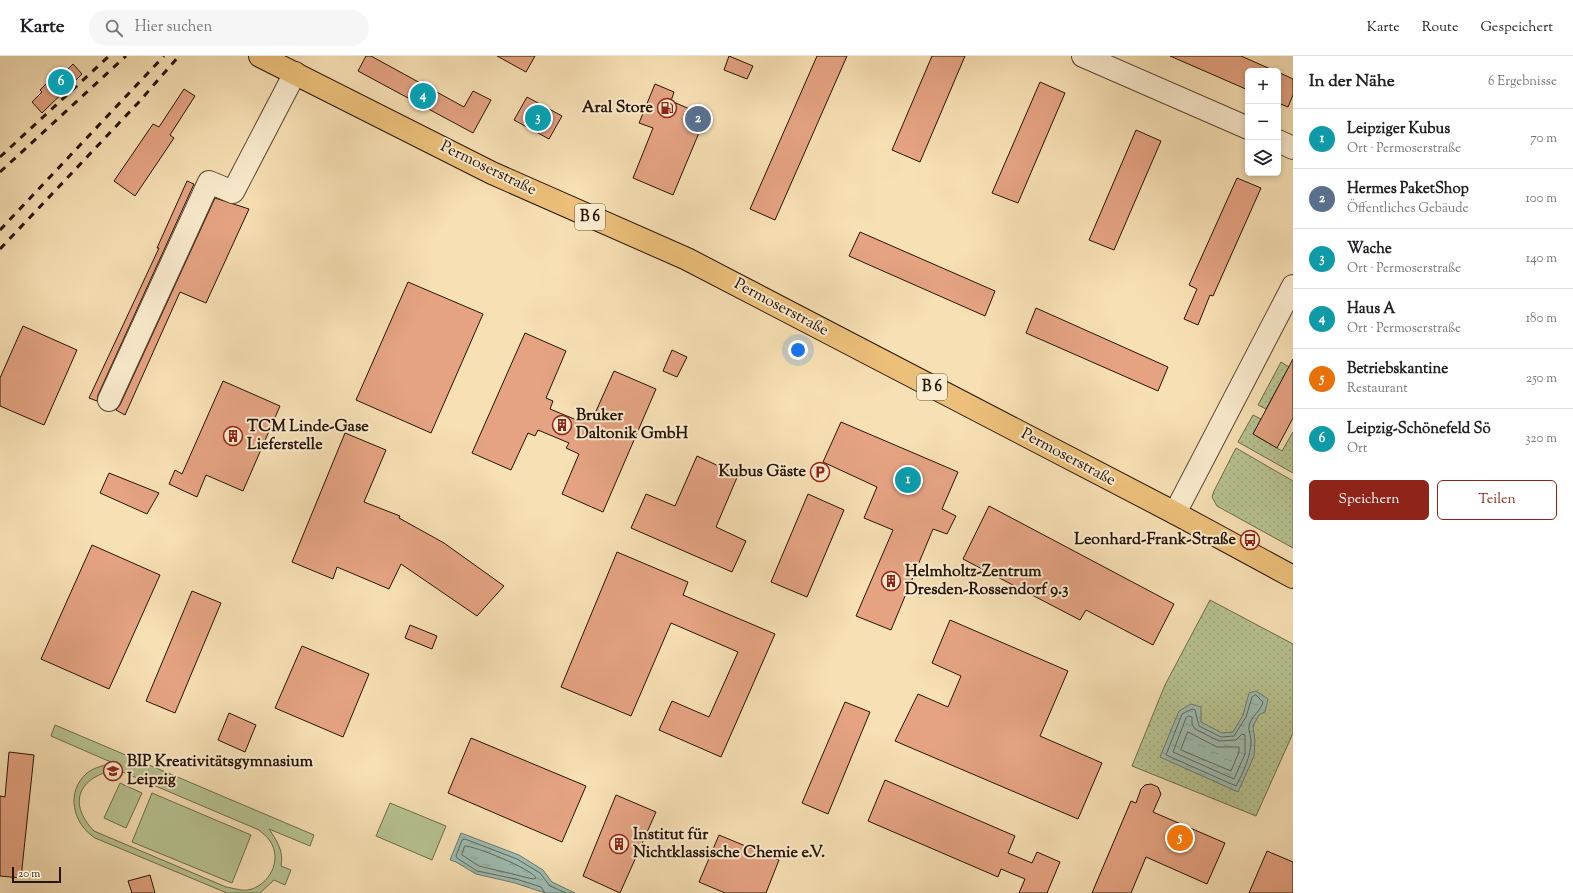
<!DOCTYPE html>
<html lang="de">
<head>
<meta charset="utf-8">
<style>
	:root { --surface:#fff; --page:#f6f6f6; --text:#202124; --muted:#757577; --line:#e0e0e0; --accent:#8f2418 }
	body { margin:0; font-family:"Sorts Mill Goudy",serif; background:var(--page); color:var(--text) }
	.controls { position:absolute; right:12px; top:12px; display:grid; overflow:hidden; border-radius:6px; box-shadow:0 2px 6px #0003 }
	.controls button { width:36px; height:36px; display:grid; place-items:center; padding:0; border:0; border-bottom:1px solid var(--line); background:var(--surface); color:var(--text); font:20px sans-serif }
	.scale { position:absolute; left:12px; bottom:10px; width:49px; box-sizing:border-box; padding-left:4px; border:2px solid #261405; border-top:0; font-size:11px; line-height:14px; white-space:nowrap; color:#261405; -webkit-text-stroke:3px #faebce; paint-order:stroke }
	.you { position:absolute; left:798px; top:294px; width:14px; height:14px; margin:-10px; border:3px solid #fff; border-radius:50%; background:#1a73e8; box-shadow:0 0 0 6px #1a73e833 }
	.badge { display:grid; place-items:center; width:26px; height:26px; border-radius:50%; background:var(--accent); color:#fff; font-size:13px; font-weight:700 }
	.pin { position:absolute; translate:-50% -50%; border:2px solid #fff; box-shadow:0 1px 4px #0006 }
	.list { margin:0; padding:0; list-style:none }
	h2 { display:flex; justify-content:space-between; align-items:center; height:52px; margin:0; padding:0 16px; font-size:17px }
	h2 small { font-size:13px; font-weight:400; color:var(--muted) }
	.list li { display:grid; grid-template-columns:26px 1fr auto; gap:12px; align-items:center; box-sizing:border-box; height:60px; padding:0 16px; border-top:1px solid var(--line) }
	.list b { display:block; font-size:15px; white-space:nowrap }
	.list p { margin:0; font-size:13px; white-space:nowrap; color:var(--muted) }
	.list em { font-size:13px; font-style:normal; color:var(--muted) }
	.actions { display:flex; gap:8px; padding:12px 16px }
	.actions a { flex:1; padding:9px 0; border:1px solid var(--accent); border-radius:6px; text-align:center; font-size:14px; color:var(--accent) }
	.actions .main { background:var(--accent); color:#fff }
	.icon { flex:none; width:22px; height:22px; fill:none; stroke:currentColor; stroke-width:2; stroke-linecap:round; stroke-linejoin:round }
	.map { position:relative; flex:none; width:1293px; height:837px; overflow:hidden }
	header { display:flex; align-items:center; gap:24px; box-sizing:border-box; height:56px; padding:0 20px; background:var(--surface); border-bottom:1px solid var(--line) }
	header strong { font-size:19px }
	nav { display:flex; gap:22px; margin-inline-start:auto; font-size:14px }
	.search { width:280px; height:36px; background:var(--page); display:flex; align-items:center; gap:10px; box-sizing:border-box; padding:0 14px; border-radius:22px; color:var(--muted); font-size:15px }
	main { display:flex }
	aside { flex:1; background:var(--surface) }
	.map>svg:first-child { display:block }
	.grass { fill:url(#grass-dots); stroke:#6e6c4b }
	.garden { fill:#b7c391; stroke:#6e6c4b; fill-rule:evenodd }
	.water { fill:url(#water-ripples); stroke:#6e796d }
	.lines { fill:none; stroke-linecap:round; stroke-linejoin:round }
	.shore { stroke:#62685c; stroke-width:1 }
	.building { fill:#e5a382; stroke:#261405 }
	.minor-casing { stroke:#5a4731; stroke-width:24 }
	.major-casing { stroke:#261405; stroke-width:24 }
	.minor { stroke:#faebce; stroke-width:22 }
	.major { stroke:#ecc07a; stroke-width:22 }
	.rail { stroke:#261405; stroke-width:3; stroke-dasharray:7 7; stroke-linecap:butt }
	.labels { text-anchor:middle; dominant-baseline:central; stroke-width:4; stroke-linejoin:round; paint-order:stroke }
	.shield { fill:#faebce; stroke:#665441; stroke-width:1 }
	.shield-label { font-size:15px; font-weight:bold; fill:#261405 }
	.poi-label { font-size:16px; font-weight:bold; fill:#261405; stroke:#faebce; text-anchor:start }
	.street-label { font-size:16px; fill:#261405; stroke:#faebce }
</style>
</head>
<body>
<header>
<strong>Karte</strong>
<div class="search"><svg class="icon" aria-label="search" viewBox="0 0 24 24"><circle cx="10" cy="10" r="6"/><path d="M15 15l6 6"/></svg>Hier suchen</div>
<nav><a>Karte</a><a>Route</a><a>Gespeichert</a></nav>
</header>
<main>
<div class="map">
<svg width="1293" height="837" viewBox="0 0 1293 837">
	<defs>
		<pattern id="grass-dots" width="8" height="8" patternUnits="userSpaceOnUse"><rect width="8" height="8" fill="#b7c391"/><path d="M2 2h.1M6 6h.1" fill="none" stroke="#9da77c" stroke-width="1.8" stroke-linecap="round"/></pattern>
		<pattern id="water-ripples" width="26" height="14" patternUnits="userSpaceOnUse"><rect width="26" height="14" fill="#9ebcb2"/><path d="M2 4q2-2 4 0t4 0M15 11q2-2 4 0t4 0" fill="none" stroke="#88a198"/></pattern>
	</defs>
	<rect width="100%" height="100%" fill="#f7e0b4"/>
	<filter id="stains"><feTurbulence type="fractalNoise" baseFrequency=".005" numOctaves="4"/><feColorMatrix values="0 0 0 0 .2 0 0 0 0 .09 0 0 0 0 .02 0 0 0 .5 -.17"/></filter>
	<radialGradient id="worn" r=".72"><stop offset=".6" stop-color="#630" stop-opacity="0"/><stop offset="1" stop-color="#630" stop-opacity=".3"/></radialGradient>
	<g class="grass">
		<path d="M1281,306L1289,311L1266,353L1258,349Z"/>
		<path d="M1253,359L1261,363L1253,378L1282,395L1293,376V417L1238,386Z"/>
		<path d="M1236,392L1293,425V492L1217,450L1212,441L1214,435Z"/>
		<path d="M1210,544L1293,588V677L1256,760L1132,710L1165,629Z"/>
	</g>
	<g class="garden">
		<path d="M55,669L314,779L310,790L269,773C277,785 284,795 281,810L291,814L285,829L274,824L260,837H227L95,782C73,768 65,736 87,717C95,711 105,709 113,707L51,680ZM115,714L125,717L259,774C262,777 268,781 270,785C283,804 269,830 248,834C241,835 233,832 226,831L94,775C67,747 79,721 115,714Z"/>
		<path d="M120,727L142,737L126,772L104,762Z"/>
		<path d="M152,737L251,779L232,827L132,786Z"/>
		<path d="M390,747L446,770L432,804L376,780Z"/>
	</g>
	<g class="water">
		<path d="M1256,635L1268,643L1265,656L1259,659L1253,670L1255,685L1254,700L1238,736L1160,701L1179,655L1191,648L1201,651V666L1222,677L1233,676L1243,659L1249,637Z"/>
		<path d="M461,777L519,799L543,814L552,826L575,837H545L515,827L476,818L456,806L450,804Z"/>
	</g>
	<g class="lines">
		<g class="shore">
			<path d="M1256,639L1263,646C1261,655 1251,660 1249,670C1248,674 1251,680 1251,685C1251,700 1243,717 1236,730L1166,699L1182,658L1192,653L1195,654L1199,670L1221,681L1234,680L1246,661L1252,641Z"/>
			<path d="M1189,660L1192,661V668L1195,673L1219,685L1236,684L1242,678L1245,679V698L1234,723L1173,696L1186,662Z"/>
			<path d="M1188,676L1217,691H1239V696L1231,715L1181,694Z"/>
			<path d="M465,790C475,790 532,813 536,822L533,823L479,810L462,799Z"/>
			<path d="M545,837L541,831L516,823L477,815L457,802L456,800L462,784L465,783L517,803L540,817L550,830L566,837"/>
		</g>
	</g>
	<g class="building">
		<path d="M366,0H371L464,51L473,35L491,44L473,77L358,15Z"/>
		<path d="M497,0H535L526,16Z"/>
		<path d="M729,0L753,10L747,23L724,14Z"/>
		<path d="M817,0H847L775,164L750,153Z"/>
		<path d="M932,0H965L920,106L892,94Z"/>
		<path d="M1170,0H1241L1275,15H1248V34Z"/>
		<path d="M73,8L82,18L42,57L32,46L42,36L40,34L58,16L62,19Z"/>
		<path d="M1278,16L1293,23V39L1288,51L1278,47Z"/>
		<path d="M1040,26L1065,37L1018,147L992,137Z"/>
		<path d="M655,28L674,36L671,45L706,60L673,139L633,122L653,72L639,67Z"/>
		<path d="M184,33L195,40L170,79L174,82L135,140L114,125L153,68L159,71Z"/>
		<path d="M527,41L562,60L549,83L514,64Z"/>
		<path d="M1136,74L1161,85L1114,194L1089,184Z"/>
		<path d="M1237,122L1261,132L1213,240L1210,239L1198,269L1184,263L1197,233L1189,229Z"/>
		<path d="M187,125L194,128L98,339L97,345L89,342L159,192H157Z"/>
		<path d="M215,142L249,153L206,247L180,236L125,359L116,354L120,349Z"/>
		<path d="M860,176L995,235L985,260L849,200Z"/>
		<path d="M408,226L483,258L431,377L356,344Z"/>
		<path d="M1036,252L1168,311L1158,335L1026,277Z"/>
		<path d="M23,270L77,294L44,369L0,350V322Z"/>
		<path d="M525,277L566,295L546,342L553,345L550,353L579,365L582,359L592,364L614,315L656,333L603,456L562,438L579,398L566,392L569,387L538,374L535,380L528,377L511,414L472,397Z"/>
		<path d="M672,294L687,301L677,321L663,315Z"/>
		<path d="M1293,303V362L1277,392L1253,378Z"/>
		<path d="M223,325L280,350L243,435L206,419L197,441L169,428L175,414L182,418Z"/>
		<path d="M841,366L958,416L942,453L956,460L947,478L933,473L891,574L856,560L893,474L864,462L877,431L823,406Z"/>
		<path d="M345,377L386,394L364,446L400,460L399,462L444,487L504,530L477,560L401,508L389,533L337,511L333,523L292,506Z"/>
		<path d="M697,400L738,419L716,471L746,485L732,516L631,472L646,438L675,450Z"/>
		<path d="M109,417L159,437L147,458L100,437Z"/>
		<path d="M808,438L844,454L807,541L771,526Z"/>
		<path d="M989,450L1174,548L1153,589L1086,554L1080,564L963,503Z"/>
		<path d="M92,489L160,519L109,633L41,603Z"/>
		<path d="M617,496L688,526L683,539L775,578L721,701L659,674L672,645L709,661L738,596L671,567L631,660L561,631Z"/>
		<path d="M192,535L221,547L175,657L146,645Z"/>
		<path d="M950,564L1068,615L1040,680L1102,707L1078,763L895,685L918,638L948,651L961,620L932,607Z"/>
		<path d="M410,569L437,580L432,593L405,582Z"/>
		<path d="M302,590L369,618L343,681L275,652Z"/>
		<path d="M845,646L870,656L828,758L802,747Z"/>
		<path d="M229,657L256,669L245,696L218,684Z"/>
		<path d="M471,682L586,730L562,786L448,737Z"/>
		<path d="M9,696L34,699L21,822L0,820V740L5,741Z"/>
		<path d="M885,724L1015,780L1008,797L1032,807L1037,796L1060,806L1047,837H1019L1025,823L1001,813L998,821L868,765Z"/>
		<path d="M1151,728L1158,731L1161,738L1153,756L1225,787L1207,828L1146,801L1131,837H1092L1131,745L1136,747L1141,733L1145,729Z"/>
		<path d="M616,739L656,756L620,837L583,820Z"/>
		<path d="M719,779L779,804L766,837H725L699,826Z"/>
		<path d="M1267,795L1293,806V837H1249Z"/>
		<path d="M150,819L155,837H132L128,825Z"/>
	</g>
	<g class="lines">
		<g class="minor-casing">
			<g id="minor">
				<path d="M1083,0L1248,72"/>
				<path d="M1278,85L1293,92"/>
				<path d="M109,344L209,126L233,136L295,17"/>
				<path d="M1175,457L1293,230"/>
			</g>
		</g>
		<g class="major-casing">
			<path id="major" d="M260,0L492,117L687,203L1175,457L1293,521"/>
		</g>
		<use href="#minor" class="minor"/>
		<use href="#major" class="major"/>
		<g class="rail">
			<path d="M0,101L109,0"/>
			<path d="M0,116L126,0"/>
			<path d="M0,174L164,0"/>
			<path d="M0,193L138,47L179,0"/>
		</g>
	</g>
	<defs>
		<g id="fuel-ring" transform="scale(1)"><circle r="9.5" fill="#faebce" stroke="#8f2418" stroke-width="1.5"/><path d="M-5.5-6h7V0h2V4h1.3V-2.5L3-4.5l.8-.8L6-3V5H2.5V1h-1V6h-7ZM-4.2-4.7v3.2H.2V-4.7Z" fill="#8f2418"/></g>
		<g id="building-ring" transform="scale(1)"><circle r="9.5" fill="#faebce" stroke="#8f2418" stroke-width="1.5"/><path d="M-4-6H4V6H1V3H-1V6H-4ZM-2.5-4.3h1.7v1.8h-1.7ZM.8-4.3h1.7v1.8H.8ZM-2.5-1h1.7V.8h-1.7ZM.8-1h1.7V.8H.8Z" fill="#8f2418"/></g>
		<g id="parking-ring" transform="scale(1)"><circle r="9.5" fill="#faebce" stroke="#8f2418" stroke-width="1.5"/><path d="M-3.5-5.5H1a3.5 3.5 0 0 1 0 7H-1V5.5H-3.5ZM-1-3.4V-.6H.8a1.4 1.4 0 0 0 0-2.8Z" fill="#8f2418"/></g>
		<g id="bus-ring" transform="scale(1)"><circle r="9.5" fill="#faebce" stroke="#8f2418" stroke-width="1.5"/><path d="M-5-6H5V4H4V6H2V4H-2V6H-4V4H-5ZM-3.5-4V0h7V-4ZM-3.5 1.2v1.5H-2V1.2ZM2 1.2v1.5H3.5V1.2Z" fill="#8f2418"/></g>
		<g id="school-ring" transform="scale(1)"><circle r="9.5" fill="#faebce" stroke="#8f2418" stroke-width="1.5"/><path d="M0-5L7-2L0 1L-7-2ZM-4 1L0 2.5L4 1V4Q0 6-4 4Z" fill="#8f2418"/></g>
	</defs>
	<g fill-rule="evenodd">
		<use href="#fuel-ring" x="667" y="52"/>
		<use href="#building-ring" x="562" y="369"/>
		<use href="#building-ring" x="233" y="380"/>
		<use href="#parking-ring" x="820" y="416"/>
		<use href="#bus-ring" x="1250" y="484"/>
		<use href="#building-ring" x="891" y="525"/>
		<use href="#school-ring" x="113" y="715"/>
		<use href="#building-ring" x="619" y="788"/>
	</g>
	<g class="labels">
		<g class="shield">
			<rect x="575" y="148" width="30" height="26" rx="3"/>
			<rect x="917" y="318" width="30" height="26" rx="3"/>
		</g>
		<g class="shield-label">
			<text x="590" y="161">B 6</text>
			<text x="932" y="331">B 6</text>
		</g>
		<g class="poi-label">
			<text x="653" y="52" text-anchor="end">Aral Store</text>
			<text x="576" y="360">Bruker<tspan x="576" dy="18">Daltonik GmbH</tspan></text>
			<text x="247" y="371">TCM Linde-Gase<tspan x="247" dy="18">Lieferstelle</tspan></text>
			<text x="806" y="416" text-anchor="end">Kubus Gäste</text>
			<text x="1236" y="484" text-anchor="end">Leonhard-Frank-Straße</text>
			<text x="905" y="516">Helmholtz-Zentrum<tspan x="905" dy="18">Dresden-Rossendorf 9.3</tspan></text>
			<text x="127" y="706">BIP Kreativitätsgymnasium<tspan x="127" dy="18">Leipzig</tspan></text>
			<text x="633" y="779">Institut für<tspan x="633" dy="18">Nichtklassische Chemie e.V.</tspan></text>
		</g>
		<g class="street-label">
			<text transform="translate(488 113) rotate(26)">Permoserstraße</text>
			<text transform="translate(781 252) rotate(28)">Permoserstraße</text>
			<text transform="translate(1068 402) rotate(28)">Permoserstraße</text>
		</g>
	</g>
	<rect width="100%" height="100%" filter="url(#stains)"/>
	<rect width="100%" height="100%" fill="url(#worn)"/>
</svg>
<div class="controls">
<button>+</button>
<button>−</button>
<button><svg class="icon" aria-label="layers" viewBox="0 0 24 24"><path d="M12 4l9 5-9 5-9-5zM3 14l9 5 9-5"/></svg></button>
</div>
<div class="scale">20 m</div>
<div class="you"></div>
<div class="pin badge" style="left:908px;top:424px;background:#0f9aa8">1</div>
<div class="pin badge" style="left:698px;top:63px;background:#5c6f8a">2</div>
<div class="pin badge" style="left:538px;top:62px;background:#0f9aa8">3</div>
<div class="pin badge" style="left:423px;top:40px;background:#0f9aa8">4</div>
<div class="pin badge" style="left:1180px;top:782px;background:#e8710a">5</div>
<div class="pin badge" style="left:61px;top:26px;background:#0f9aa8">6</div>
</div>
<aside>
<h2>In der Nähe<small>6 Ergebnisse</small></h2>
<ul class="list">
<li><span class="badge" style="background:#0f9aa8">1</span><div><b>Leipziger Kubus</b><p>Ort · Permoserstraße</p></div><em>70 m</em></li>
<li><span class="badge" style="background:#5c6f8a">2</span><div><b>Hermes PaketShop</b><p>Öffentliches Gebäude</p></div><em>100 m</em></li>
<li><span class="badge" style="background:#0f9aa8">3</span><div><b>Wache</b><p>Ort · Permoserstraße</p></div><em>140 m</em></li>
<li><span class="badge" style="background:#0f9aa8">4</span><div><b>Haus A</b><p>Ort · Permoserstraße</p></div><em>180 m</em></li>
<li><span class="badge" style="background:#e8710a">5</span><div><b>Betriebskantine</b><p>Restaurant</p></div><em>250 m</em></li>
<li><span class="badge" style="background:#0f9aa8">6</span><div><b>Leipzig-Schönefeld Sö</b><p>Ort</p></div><em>320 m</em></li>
</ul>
<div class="actions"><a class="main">Speichern</a><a>Teilen</a></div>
</aside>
</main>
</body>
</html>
